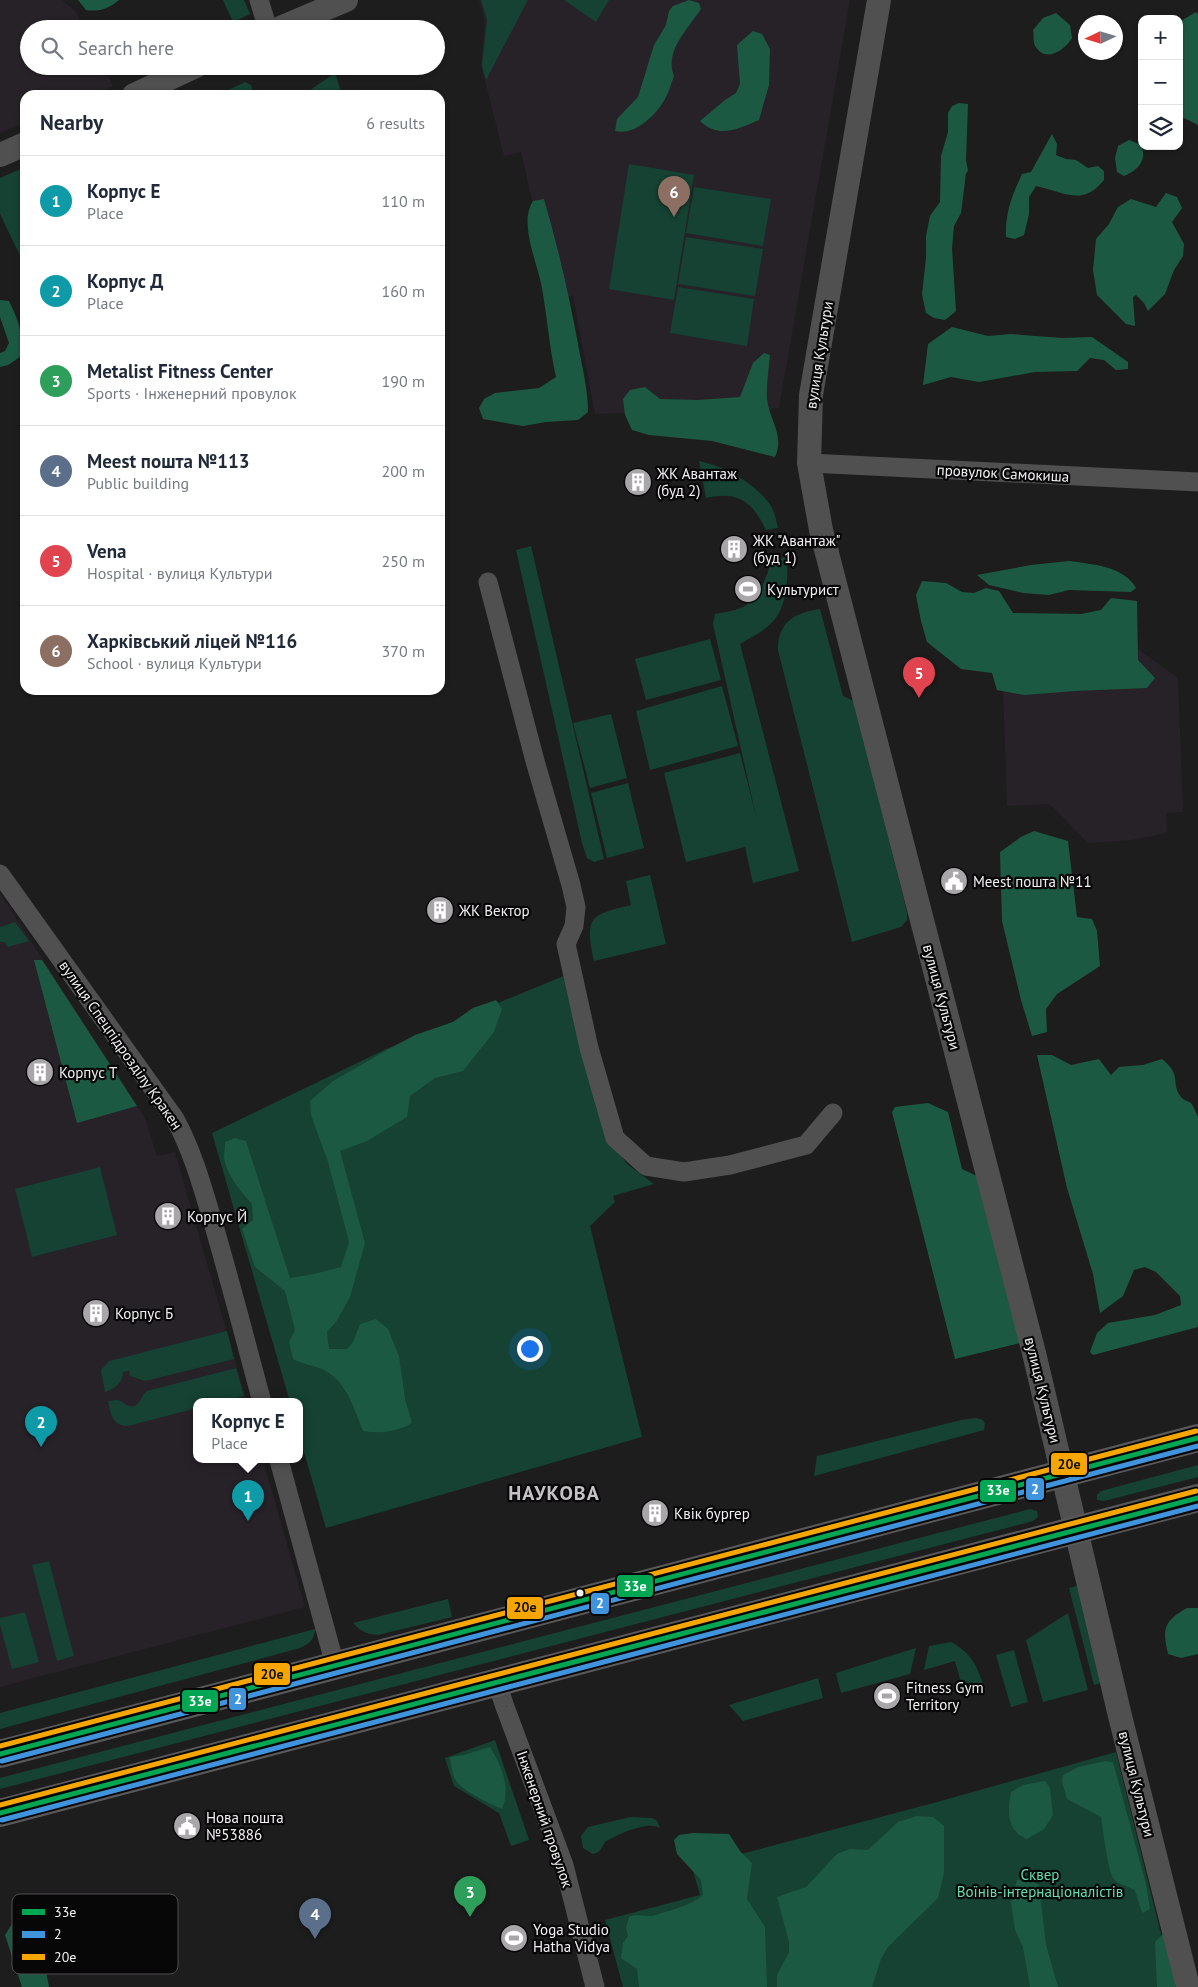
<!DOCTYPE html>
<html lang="en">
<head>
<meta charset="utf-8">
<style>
	:root { --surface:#fff; --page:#f6f6f7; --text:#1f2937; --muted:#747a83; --line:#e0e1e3; --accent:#5d616a }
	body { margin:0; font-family:"PT Sans",sans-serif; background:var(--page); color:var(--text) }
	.controls { position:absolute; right:15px; top:15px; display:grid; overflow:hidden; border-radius:10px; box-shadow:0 1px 4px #0004 }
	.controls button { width:45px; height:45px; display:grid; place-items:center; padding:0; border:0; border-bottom:1px solid var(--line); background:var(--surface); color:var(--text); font:25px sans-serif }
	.compass { position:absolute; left:1078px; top:15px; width:45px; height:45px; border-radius:50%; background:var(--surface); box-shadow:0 1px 4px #0004; rotate:266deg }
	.you { position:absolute; left:529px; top:1348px; width:18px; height:18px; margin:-12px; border:4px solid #fff; border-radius:50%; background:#1a73e8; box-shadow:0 0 0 8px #1a73e833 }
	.badge { display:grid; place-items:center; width:32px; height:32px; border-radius:50%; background:var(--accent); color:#fff; font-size:16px; font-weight:700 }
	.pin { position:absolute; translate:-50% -41px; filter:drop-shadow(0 1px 2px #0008) }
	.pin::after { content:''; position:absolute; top:26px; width:18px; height:15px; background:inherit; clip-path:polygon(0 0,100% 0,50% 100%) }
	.popup { position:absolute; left:193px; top:1398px; width:110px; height:65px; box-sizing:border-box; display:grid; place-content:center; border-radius:10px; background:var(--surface); filter:drop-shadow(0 1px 4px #0005); font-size:16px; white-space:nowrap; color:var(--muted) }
	.popup b { font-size:19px; color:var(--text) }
	.popup::after { content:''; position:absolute; left:50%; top:100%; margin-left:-10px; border:10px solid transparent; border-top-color:var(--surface) }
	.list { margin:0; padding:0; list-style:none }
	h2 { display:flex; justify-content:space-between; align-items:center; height:65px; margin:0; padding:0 20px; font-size:21px }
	h2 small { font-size:16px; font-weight:400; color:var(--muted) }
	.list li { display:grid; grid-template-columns:32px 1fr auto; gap:15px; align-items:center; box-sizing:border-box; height:90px; padding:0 20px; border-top:1px solid var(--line) }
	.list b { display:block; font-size:19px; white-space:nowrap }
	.list p { margin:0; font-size:16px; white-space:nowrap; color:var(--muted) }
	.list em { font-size:16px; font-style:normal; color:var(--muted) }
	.icon { flex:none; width:28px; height:28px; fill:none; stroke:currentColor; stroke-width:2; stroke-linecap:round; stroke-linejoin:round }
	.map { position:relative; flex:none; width:1198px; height:1987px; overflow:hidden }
	.search { position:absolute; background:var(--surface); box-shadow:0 1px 4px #0004; left:20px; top:20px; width:425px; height:55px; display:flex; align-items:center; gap:12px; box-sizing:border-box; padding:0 18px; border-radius:28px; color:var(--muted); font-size:19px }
	.panel { position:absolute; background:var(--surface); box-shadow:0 1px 4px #0004; left:20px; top:90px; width:425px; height:605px; border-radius:15px }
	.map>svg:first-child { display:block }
	.built { fill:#272128 }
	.green { fill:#154232 }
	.forest { fill:#1c5942 }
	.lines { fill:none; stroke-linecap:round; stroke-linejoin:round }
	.minor { stroke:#505050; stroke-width:19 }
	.tertiary { stroke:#505050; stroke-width:24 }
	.primary { stroke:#5a5959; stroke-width:28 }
	.bus-1-casing { stroke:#080708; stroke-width:9 }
	.bus-2-casing { stroke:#080708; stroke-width:9 }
	.bus-3-casing { stroke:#080708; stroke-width:9 }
	.bus-1 { stroke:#00a651; stroke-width:5 }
	.bus-2 { stroke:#4094de; stroke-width:5 }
	.bus-3 { stroke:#f7a600; stroke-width:5 }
	.bus-dot { fill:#f2f0f2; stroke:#080708; stroke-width:2 }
	.labels { text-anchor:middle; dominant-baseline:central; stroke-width:4.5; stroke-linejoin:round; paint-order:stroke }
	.street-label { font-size:15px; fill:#f2f0f2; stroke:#080708 }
	.poi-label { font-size:15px; fill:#f2f0f2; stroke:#080708; text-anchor:start }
	.park-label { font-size:15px; fill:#63deae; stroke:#080708 }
	.district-label { font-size:20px; font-weight:bold; letter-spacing:1px; fill:#c5c2c7; stroke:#080708 }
	.key { fill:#080708; stroke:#4e4d4e; stroke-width:1 }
	.key-label { font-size:14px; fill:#f2f0f2 }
	.line-badge { stroke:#080708; stroke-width:2 }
	.badge-label { font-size:14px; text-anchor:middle; font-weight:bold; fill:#fff }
	.pale-badge-label { font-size:14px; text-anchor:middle; font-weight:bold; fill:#111 }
</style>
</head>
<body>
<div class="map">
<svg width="1198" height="1987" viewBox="0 0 1198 1987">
	<rect width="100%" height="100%" fill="#1e1d1e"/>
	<g class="built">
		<path d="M0,0H62L76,12L84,29H29V66H103L113,86L90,95H25V122L0,133Z"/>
		<path d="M479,0H850L779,408L595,414L573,296L555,300L521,152L504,156L481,65L485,21Z"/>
		<path d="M1139,650L1178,678L1183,812L1166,813L1167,833L1132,840L1088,843L1050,804L1007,806L1002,656Z"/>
		<path d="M0,893L145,1118L157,1156L175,1152L247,1402H197V1460H263L305,1607L0,1687Z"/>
	</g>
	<g class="green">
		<path d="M223,0H244L250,14L233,22Z"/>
		<path d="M481,0H528L486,80L482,66L487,20Z"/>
		<path d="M564,0H609L596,22Z"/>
		<path d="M335,73L342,95H303Z"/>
		<path d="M245,82L251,85L253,92L251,95H218Z"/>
		<path d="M629,164L694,175L674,300L609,289Z"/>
		<path d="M25,167V266L0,214V178Z"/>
		<path d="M694,187L771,199L763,246L686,233Z"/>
		<path d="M686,237L763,249L755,296L678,284Z"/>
		<path d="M678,287L754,299L747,346L670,333Z"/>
		<path d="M699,461C723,466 753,482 768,502C774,509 776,519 778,528L766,530C752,501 738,491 706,498Z"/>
		<path d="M531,546L604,859L594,862L587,858L582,843L516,550Z"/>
		<path d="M787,557C788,581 788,611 767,627C759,634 749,638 740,644L799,871L753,883L745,847L686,862L664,773L740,753L756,816L713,624L715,614C724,612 735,611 743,607C759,599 768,576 771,559Z"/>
		<path d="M820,609L843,696L854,701L907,912V920L901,927L852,942L778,650C778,621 795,613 820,609Z"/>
		<path d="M710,639L721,680L646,700L635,659Z"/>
		<path d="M722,686L738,746L650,770L636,711Z"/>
		<path d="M611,714L627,778L590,788L573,723Z"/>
		<path d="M628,783L644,848L607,858L591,793Z"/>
		<path d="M650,875L666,944L594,961C585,917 589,915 631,905L626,881Z"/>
		<path d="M15,922L29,941L8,947L4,942H0V927Z"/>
		<path d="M566,975L609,1139L627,1164L654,1184L613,1196L615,1202L590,1226L642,1437L326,1528L299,1435V1402H290L212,1133L384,1050Z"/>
		<path d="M100,1167L117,1235L32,1257L15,1189Z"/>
		<path d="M227,1331L234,1359L145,1381L130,1376L129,1371L123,1372C123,1382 115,1389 105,1392L101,1370L109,1361Z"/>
		<path d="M236,1368L244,1396L219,1402H197V1408L128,1426C112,1426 111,1414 108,1401L118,1400C122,1401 125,1405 129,1406C140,1409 140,1396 147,1391Z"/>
		<path d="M976,1418L983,1420L985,1424L984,1430L814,1476L817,1456L961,1420Z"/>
		<path d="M1198,1465V1477L1104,1501L1097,1500V1495L1101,1491Z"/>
		<path d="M1030,1509L1037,1511L1038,1517L1033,1521L0,1789V1778Z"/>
		<path d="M49,1561L74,1656L57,1661L32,1565Z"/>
		<path d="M1084,1584L1109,1681L1094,1685L1069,1588Z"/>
		<path d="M448,1599L452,1617L378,1635C367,1634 361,1632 353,1623Z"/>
		<path d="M25,1612L39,1662L12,1669L0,1625V1618Z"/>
		<path d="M1068,1613L1088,1690L1043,1702L1026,1640Z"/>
		<path d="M315,1629C314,1640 310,1643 300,1648L0,1729V1713Z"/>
		<path d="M951,1642C973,1654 977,1667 985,1689L965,1697L955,1661L924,1670L929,1646Z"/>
		<path d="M916,1648L910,1674L841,1693L836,1673Z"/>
		<path d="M1014,1650L1028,1702L1011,1707L996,1655Z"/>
		<path d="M818,1678L823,1698L743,1721L729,1705Z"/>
		<path d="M495,1740L529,1840L511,1846L499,1813L454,1786L445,1758Z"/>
		<path d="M1116,1752L1174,1987H623L605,1920L700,1895L692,1867L937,1802Z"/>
		<path d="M630,1817L652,1818L657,1821L660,1828C648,1820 616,1835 605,1842C601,1848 601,1852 593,1854L583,1848L581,1836L588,1827Z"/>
	</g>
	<g class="forest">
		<path d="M78,0H119C108,9 99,12 86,10Z"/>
		<path d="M689,0L699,3L701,9C688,29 664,51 674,76C671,84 669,92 665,99C656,115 635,136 615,131L617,119L638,97L654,45L666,25L669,11L673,6Z"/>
		<path d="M1196,12L1198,14V125L1184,118L1179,120V22Z"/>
		<path d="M1056,13L1070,25L1072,38C1064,51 1043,65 1034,43C1033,39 1034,34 1033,30L1043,18Z"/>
		<path d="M753,31L762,34L770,49L769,85L759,120C738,129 719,139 700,121L725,100L736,93L740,84L737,45Z"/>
		<path d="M959,103L968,104L966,160L968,171L966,173L961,213L954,226L952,248L956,311L945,320L934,318L926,313L922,294L926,258V236L930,216L940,202L941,156L948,132V113L952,106Z"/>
		<path d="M1052,134L1057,144L1056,155L1066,159L1076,160L1088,168L1098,166L1104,171V180C1082,207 1065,192 1036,186L1029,197V214L1024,235L1015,239L1006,237C1005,213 1012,195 1022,174L1031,172Z"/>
		<path d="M1129,140L1141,145C1148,160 1137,171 1124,176L1117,172L1115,158L1118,146Z"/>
		<path d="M1166,193L1177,197L1182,208L1172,222L1184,244L1183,256L1174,270L1165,294L1148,311L1144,303L1136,295L1133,297L1135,326L1126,324L1097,295L1093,270L1096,239L1109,224L1118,207L1131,199L1156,207Z"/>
		<path d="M544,199C558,247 569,295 578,344C582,367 588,389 588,412L578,420L546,422L523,426L483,419L479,408L484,399L495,393L539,388L556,377C549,346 547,314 541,283C536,260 519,222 533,201Z"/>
		<path d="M0,300L9,301C18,320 25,335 20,357L8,365L0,367V353L5,351L9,343L0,317Z"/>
		<path d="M952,327L988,336L1011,334L1062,338L1092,337L1128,362V369L1116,370L1104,360L1090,358L1077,371L1035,372L979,382L951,377L923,385L928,344Z"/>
		<path d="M764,353L770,355C769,369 766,384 767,399C769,419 785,436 775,457L712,441L649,435L632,430L625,415L623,399L630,390L645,387L660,399L698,400L740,397L753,363Z"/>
		<path d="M1069,561C1091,564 1124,566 1136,588L1131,592L1069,590L1049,595L1023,593L989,585L977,575L1031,565Z"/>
		<path d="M922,581L946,583L962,592L974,593L986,588L999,591L1013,613L1081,614L1101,610L1111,598L1137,601L1138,660L1155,678L1147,688L1075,691L1024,695L997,690L992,673L961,669L927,642L921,621L916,595Z"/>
		<path d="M1034,831L1068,841L1077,917L1092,919L1097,931L1100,966L1057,994L1046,1009L1047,1032L1032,1036L1021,1000L1002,921L1000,852L1021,837Z"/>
		<path d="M34,960H42L137,1106L77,1123Z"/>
		<path d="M496,1000L502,1009L494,1032L463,1071L435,1078L410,1096L407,1117L367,1141L340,1151L365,1243L350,1297L336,1322L327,1332L329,1349H347L353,1342L360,1324L376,1319L388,1329L399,1356L405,1399L412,1423C396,1432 380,1434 363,1431C354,1408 346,1380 322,1369C312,1365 302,1364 293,1359L289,1342L295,1330L285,1291L255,1267L242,1229L253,1220L252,1204C242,1193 225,1173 224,1157C224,1153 225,1147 225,1142L235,1138L246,1141L290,1278L314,1274L341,1267L349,1242L328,1162L311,1115L310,1101L333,1081L387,1050L415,1035L453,1022L473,1008Z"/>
		<path d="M1037,1055H1052L1071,1065L1099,1059L1111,1075L1119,1067L1143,1065L1162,1059C1183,1076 1170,1083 1181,1097C1183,1100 1188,1101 1191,1103C1194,1107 1196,1113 1198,1117V1327L1093,1355L1090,1352L1097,1333L1108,1323L1155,1315L1181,1305L1180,1296L1156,1272L1145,1267L1134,1270L1123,1296L1100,1313L1093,1274L1067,1188Z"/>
		<path d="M928,1103L948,1112L962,1169L979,1177L1020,1343L955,1359L892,1112L895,1107Z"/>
		<path d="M1187,1608H1198V1654L1181,1658L1168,1654C1162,1628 1164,1621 1187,1608Z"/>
		<path d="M490,1747C502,1766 511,1788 502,1809C491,1804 466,1793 458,1783C452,1777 451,1765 450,1757L464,1755Z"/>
		<path d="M1105,1761L1113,1762L1146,1884L1150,1909L1143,1913L1141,1910L1135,1890C1129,1887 1118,1884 1114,1879C1108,1874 1103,1829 1101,1817L1067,1799L1062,1782L1063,1775L1078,1767Z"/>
		<path d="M1045,1781L1050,1788L1053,1815L1044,1829L1027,1839C1007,1831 1007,1812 1011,1792L1023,1785Z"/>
		<path d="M917,1816L933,1817L944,1826V1873L938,1898L888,1947L881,1959L872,1987H777V1975L789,1952V1942L777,1897L806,1887L837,1854L850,1849L868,1850L898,1822Z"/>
		<path d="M693,1833L729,1834L740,1851L752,1863L747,1899L765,1927L767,1987H639L637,1969L621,1958L623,1943L628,1936L626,1928L629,1917C638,1913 648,1918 656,1915C672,1909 691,1906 703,1895L701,1880L677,1854L674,1840L679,1835Z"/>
		<path d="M1027,1878L1039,1885L1046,1945L1058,1987H1030L1023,1947L1015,1930L1011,1902L1017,1880Z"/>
		<path d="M21,1920L30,1922L43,1955L49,1987H22L5,1935L12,1924Z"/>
		<path d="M1164,1933L1179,1965L1175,1987H1157L1155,1942Z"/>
	</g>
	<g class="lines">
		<g class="minor">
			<path d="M259,0L268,29"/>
			<path d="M809,463L1198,482"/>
			<path d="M488,582L535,761L571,885L576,907L574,926L566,944L589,1048L615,1138L646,1166L684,1172L730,1165L806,1145L833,1113"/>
			<path d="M0,874L175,1119C193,1152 203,1189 214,1226C231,1284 246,1343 262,1402"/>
			<path d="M279,1460L335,1665"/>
			<path d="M497,1683L505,1707L564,1865L595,1987"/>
		</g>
		<g class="tertiary">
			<path d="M879,0L811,395L809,463L821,530L1034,1353L1121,1720L1188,1987"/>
			<path d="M278,29L346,0"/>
			<path d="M134,95L196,66"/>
			<path d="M0,155L25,144"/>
		</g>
		<g class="primary">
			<path d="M0,1754L1198,1438"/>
			<path d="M0,1813L1198,1498"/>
		</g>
		<g class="bus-1-casing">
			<g id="bus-1">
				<path d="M0,1754L1198,1438"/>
				<path d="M0,1813L1198,1498"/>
			</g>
		</g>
		<g class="bus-2-casing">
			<g id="bus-2">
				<path d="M2,1761L1198,1446"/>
				<path d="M2,1820L1198,1506"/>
			</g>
		</g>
		<g class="bus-3-casing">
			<g id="bus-3">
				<path d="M0,1746L1196,1431"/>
				<path d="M0,1805L1196,1491"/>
			</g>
		</g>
		<use href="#bus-1" class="bus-1"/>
		<use href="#bus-2" class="bus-2"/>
		<use href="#bus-3" class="bus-3"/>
	</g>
	<defs>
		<g id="building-disc" transform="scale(1.4375)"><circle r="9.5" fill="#a8a6a8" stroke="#080708"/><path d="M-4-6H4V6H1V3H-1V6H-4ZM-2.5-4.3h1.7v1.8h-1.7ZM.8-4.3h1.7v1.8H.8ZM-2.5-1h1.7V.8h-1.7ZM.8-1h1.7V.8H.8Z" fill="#fff"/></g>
		<g id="stadium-disc" transform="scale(1.4375)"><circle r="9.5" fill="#a8a6a8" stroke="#080708"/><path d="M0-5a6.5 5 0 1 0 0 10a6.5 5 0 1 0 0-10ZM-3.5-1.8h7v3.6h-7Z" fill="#fff"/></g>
		<g id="civic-disc" transform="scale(1.4375)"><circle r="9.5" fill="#a8a6a8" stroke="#080708"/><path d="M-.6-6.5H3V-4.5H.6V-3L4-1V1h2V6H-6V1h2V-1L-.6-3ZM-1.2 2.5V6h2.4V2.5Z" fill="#fff"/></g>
	</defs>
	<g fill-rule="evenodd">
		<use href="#building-disc" x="638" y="482"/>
		<use href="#building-disc" x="734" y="549"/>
		<use href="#stadium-disc" x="748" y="589"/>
		<use href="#civic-disc" x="954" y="881"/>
		<use href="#building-disc" x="440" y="910"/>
		<use href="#building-disc" x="40" y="1072"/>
		<use href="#building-disc" x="168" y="1216"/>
		<use href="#building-disc" x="96" y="1313"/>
		<use href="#building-disc" x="655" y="1513"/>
		<use href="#stadium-disc" x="887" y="1696"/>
		<use href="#civic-disc" x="187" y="1826"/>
		<use href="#stadium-disc" x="514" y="1938"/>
	</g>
	<circle class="bus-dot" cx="580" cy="1593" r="4.5"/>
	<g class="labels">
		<g class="street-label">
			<text transform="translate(819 355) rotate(-81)">вулиця Культури</text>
			<text transform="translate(1003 473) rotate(3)">провулок Самокиша</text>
			<text transform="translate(942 997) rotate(75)">вулиця Культури</text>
			<text transform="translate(121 1045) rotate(55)">вулиця Спецпідрозділу Кракен</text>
			<text transform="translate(1043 1390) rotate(76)">вулиця Культури</text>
			<text transform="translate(1137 1784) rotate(76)">вулиця Культури</text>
			<text transform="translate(545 1819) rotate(71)">Інженерний провулок</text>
		</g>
		<g class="poi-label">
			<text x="657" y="473">ЖК Авантаж<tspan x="657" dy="17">(буд 2)</tspan></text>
			<text x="753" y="540">ЖК "Авантаж"<tspan x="753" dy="17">(буд 1)</tspan></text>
			<text x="767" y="589">Культурист</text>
			<text x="973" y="881">Meest пошта №11</text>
			<text x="459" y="910">ЖК Вектор</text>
			<text x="59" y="1072">Корпус T</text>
			<text x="187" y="1216">Корпус Й</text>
			<text x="115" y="1313">Корпус Б</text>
			<text x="674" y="1513">Квік бургер</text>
			<text x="906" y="1687">Fitness Gym<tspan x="906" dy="17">Territory</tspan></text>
			<text x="206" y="1817">Нова пошта<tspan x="206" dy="17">№53886</tspan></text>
			<text x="533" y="1929">Yoga Studio<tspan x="533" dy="17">Hatha Vidya</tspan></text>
		</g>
		<g class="park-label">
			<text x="1040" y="1874">Сквер<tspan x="1040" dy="17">Воїнів-інтернаціоналістів</tspan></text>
		</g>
		<g class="district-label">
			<text x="554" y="1493">НАУКОВА</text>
		</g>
	</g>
	<rect x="12" y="1894" width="166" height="80" rx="8" class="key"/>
	<rect x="22" y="1909" width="23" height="6" fill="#00a651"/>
	<rect x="22" y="1931" width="23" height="7" fill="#4094de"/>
	<rect x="22" y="1954" width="23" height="6" fill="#f7a600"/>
	<g class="key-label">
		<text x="54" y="1917">33е</text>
		<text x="54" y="1939">2</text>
		<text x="54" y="1962">20е</text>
	</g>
	<g class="line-badge">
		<rect x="1050" y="1452" width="38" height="24" rx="5" fill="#f7a600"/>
		<rect x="1025" y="1477" width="20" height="24" rx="5" fill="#4094de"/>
		<rect x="979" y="1479" width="38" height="24" rx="5" fill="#00a651"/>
		<rect x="616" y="1574" width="38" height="24" rx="5" fill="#00a651"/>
		<rect x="590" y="1592" width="20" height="23" rx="5" fill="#4094de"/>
		<rect x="506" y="1596" width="38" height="24" rx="5" fill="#f7a600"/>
		<rect x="253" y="1662" width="38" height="24" rx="5" fill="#f7a600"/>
		<rect x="228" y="1687" width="19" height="24" rx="5" fill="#4094de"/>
		<rect x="181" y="1689" width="38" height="24" rx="5" fill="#00a651"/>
	</g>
	<g class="badge-label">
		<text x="1035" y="1494">2</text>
		<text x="998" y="1495">33е</text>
		<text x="635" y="1591">33е</text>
		<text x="600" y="1608">2</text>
		<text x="238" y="1704">2</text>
		<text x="200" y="1706">33е</text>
	</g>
	<g class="pale-badge-label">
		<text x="1069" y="1469">20е</text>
		<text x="525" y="1612">20е</text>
		<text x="272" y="1679">20е</text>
	</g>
</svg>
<div class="controls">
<button>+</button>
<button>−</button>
<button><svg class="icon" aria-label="layers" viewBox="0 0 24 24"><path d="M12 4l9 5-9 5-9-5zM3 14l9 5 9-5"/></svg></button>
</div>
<svg class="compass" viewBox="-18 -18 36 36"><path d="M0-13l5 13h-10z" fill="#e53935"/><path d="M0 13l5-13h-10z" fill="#747a83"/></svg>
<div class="you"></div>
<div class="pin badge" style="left:248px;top:1521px;background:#0f9aa8">1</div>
<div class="popup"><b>Корпус E</b>Place</div>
<div class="pin badge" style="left:41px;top:1447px;background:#0f9aa8">2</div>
<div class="pin badge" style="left:470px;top:1917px;background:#2e9e5b">3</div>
<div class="pin badge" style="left:315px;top:1939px;background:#5c6f8a">4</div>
<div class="pin badge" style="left:919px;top:698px;background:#e0444e">5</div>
<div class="pin badge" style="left:674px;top:217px;background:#8d6e63">6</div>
<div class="search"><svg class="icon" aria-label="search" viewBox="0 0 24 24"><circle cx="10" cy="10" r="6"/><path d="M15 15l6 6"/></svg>Search here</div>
<section class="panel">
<h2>Nearby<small>6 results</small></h2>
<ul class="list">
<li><span class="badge" style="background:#0f9aa8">1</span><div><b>Корпус E</b><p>Place</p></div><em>110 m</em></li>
<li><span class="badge" style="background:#0f9aa8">2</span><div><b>Корпус Д</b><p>Place</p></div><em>160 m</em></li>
<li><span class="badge" style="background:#2e9e5b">3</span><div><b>Metalist Fitness Center</b><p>Sports · Інженерний провулок</p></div><em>190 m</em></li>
<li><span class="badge" style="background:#5c6f8a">4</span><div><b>Meest пошта №113</b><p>Public building</p></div><em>200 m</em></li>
<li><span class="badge" style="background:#e0444e">5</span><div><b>Vena</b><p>Hospital · вулиця Культури</p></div><em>250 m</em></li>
<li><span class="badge" style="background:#8d6e63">6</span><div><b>Харківський ліцей №116</b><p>School · вулиця Культури</p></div><em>370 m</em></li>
</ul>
</section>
</div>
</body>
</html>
